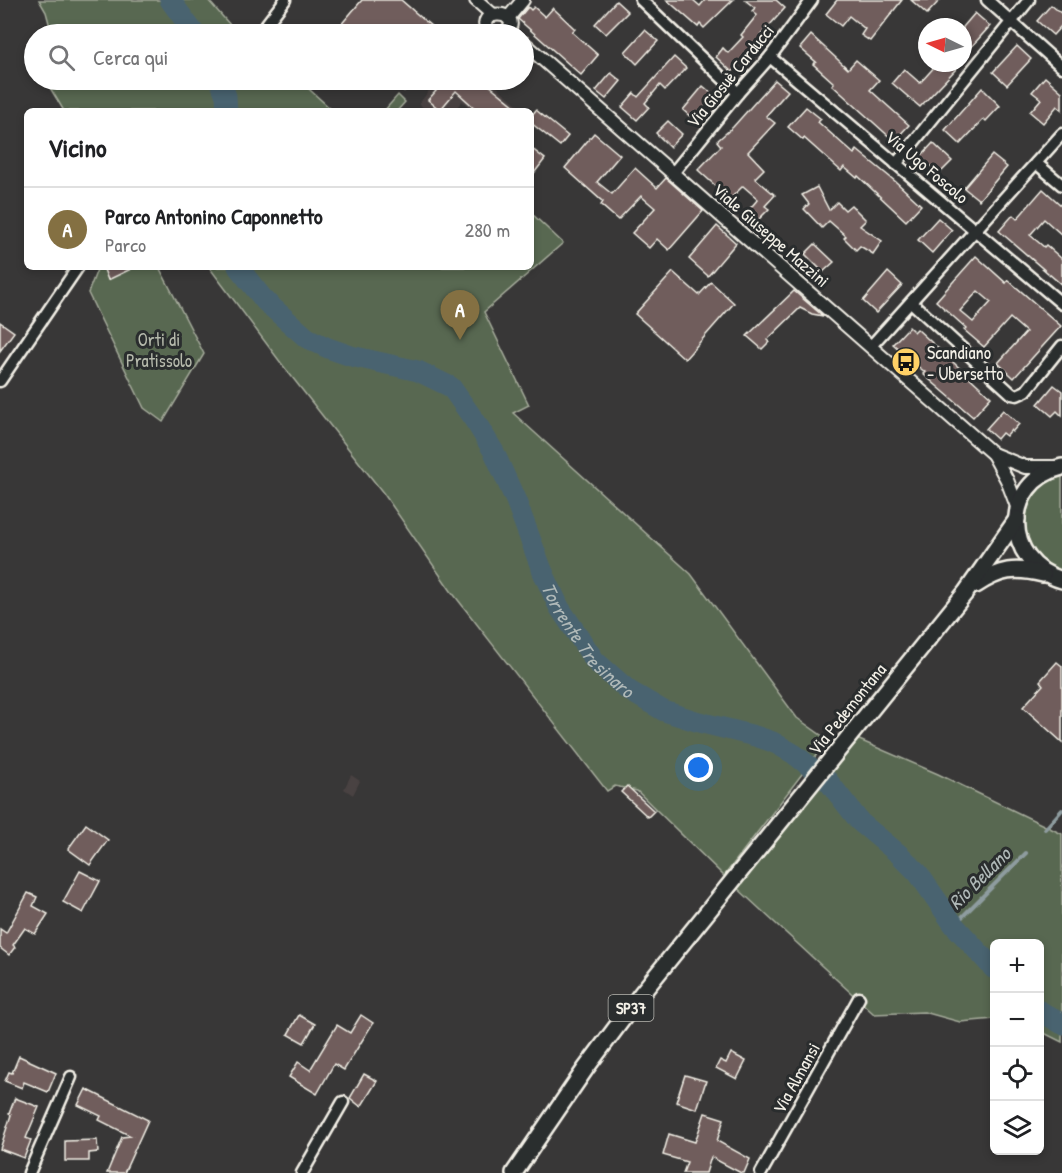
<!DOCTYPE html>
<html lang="it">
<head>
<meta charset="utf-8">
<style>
	:root { --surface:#fff; --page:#f2f2f2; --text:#202124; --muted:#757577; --line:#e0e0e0; --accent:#847042 }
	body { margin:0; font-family:"Patrick Hand",sans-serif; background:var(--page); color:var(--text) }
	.controls { position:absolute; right:18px; bottom:18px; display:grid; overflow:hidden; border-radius:9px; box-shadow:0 3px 9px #0003 }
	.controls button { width:54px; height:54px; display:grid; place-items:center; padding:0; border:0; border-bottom:2px solid var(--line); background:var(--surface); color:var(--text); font:30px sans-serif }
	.compass { position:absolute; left:918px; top:18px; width:54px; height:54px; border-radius:50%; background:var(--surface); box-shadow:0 3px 9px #0003; rotate:275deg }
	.you { position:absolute; left:699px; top:768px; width:21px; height:21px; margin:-15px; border:4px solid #fff; border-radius:50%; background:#1a73e8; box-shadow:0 0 0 9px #1a73e833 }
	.badge { display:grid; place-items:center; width:39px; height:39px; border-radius:50%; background:var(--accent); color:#fff; font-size:20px; font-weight:700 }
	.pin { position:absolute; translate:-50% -50px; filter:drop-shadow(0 2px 3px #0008) }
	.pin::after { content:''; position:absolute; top:32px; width:21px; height:18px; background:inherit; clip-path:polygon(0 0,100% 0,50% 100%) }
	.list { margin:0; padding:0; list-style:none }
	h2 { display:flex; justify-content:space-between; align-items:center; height:78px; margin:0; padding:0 24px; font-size:26px }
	h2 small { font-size:20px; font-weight:400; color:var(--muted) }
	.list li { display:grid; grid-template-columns:39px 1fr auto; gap:18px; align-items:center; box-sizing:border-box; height:84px; padding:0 24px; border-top:2px solid var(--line) }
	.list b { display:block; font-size:22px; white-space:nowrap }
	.list p { margin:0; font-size:20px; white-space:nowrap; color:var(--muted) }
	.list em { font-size:20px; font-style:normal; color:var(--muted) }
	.icon { flex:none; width:33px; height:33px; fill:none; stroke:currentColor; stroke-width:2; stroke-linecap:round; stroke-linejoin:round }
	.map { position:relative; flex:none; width:1062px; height:1173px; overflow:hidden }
	.search { position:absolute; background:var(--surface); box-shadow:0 3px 9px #0003; left:24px; top:24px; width:510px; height:66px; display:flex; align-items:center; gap:15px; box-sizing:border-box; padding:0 21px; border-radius:33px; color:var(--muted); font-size:22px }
	.panel { position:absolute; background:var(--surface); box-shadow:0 3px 9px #0003; left:24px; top:108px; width:510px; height:162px; border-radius:9px }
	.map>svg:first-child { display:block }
	.built { fill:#494242 }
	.green { fill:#596851; stroke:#a6ac9c; stroke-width:1.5 }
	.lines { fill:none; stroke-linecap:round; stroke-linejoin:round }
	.stream { stroke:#8e9c9f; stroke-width:4 }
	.river { stroke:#4a646f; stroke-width:21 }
	.building { fill:#705d5b; stroke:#f4f1e8; stroke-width:1.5; fill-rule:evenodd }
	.minor-casing { stroke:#f4f1e8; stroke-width:15 }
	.tertiary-casing { stroke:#f4f1e8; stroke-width:16 }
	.primary-casing { stroke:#f4f1e8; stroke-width:20 }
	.minor { stroke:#2a2d2e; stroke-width:10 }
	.tertiary { stroke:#2a2d2e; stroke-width:12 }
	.primary { stroke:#2a2d2e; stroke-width:15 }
	.labels { text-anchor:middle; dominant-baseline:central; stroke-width:6; stroke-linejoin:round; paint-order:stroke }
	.shield { fill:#2a2d2e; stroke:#b7b6b0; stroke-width:1.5 }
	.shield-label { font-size:16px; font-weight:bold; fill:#f4f1e8 }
	.street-label { font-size:18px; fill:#f4f1e8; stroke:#2a2d2e }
	.park-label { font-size:18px; fill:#b6baac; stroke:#2a2d2e }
	.poi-label { font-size:18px; fill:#f4f1e8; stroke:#2a2d2e; text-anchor:start }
	.water-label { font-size:20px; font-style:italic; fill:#b0b9b8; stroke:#2a2d2e }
</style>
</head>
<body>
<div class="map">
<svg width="1062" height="1173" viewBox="0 0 1062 1173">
	<rect width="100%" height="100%" fill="#383737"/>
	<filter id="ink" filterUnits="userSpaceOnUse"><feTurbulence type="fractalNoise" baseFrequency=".0167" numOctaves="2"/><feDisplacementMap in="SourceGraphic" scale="12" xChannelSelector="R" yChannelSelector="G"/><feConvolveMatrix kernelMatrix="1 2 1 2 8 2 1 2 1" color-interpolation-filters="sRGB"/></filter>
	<g filter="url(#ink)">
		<g class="built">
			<path d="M437,80H489L525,111H474L462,101L454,111H427L419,104Z"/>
			<path d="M351,775L360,781L353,795L344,789Z"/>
		</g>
		<g class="green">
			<path d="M39,0H208L238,34H52L46,12Z"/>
			<path d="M50,80H299L333,111H64L49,86Z"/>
			<path d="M398,95L405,102L397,111H384Z"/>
			<path d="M531,213L563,243L484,312L529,405L513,413L691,574L797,718L828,740L724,876L637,791L615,786L607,791L451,591L384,494L281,363L209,267H531Z"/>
			<path d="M98,267H159L204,354L163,422L144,408L88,293Z"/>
			<path d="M1062,476V571C1014,555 1013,490 1062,476Z"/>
			<path d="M857,739L938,774L1062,834V1042L1040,1031V944H994V1019L960,1022L924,1012L874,1014L735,886Z"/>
		</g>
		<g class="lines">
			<g class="stream">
				<path d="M1045,829L1062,810"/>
				<path d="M954,925L1026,853"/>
			</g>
			<g class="river">
				<path d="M170,0L195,34"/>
				<path d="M220,80L226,96L227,111"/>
				<path id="s1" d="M238,267L265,301L307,338L328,348L351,356L418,371L451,387L477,424L494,452L516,501L542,570L559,607L595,661L628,690L664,711L699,722L755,736L773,742L794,754L828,781L860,822L900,855L918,873L954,925L994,969"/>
				<path d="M1040,1011L1062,1024"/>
			</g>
		</g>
		<g class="building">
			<path d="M362,0H401L440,34H333Z"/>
			<path d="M667,0H693L700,6L705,0H733L704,28L700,24L698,27Z"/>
			<path d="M745,0H776L785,8L760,36L763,39L732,72L716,57L723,48L728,53L743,37L741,35L757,15L752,11L755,8Z"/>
			<path d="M837,0H902L870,41L861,35L865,29L849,16L841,26L826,14Z"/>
			<path d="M911,0H940L927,14Z"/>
			<path d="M616,1L628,12L606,34L595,24Z"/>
			<path d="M1051,5L1062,14V25L1053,35L1037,21Z"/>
			<path d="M528,7L531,10L534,7L545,17L553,8L575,29L572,32L598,55L581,75L518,19Z"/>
			<path d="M975,13L990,26L963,56V27Z"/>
			<path d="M645,30L658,41L637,64L625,52Z"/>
			<path d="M811,35L848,69L856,60L879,80L870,90L909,125L894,141L832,85L834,83L813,64L816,62L800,48Z"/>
			<path d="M1017,46L1031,59L1007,85L993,72Z"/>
			<path d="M674,57L686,68L665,90L660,85L645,103L649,107L637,120L622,107L634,93L638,97Z"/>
			<path d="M938,63H949L956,69L920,107L892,83L904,69L920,83Z"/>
			<path d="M611,73L621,81L606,99L596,91Z"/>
			<path d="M1045,77L1062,92V110L1057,106L1043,123L1030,112L1041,99L1032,92Z"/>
			<path d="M391,80H413L404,91Z"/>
			<path d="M437,80H493L489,85L521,111H478L456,91L440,110L428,100L436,91L431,86Z"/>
			<path d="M775,80L788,91L766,116L775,123L748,152L764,169L755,178L775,195L765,206L769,209L755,223L749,218L751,216L747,212L758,199L743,186L730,199L698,170L721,146L717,141L733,127Z"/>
			<path d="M703,86L715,96L694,120L683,110Z"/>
			<path d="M982,88L1000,106L986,121L984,119L960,144L945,130Z"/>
			<path d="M806,107L821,119L818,122L854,154L857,150L896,182L921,205L906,221L858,176L857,178L844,167L841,171L804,138L803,140L788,127Z"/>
			<path d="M536,110L568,136L560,146L531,123V116Z"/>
			<path d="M668,121L682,134L670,147L656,133Z"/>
			<path d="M594,133L620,155L597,182L612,194L635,168L657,188L666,178L703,211L669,250L657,239L649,248L632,233L655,208L641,196L618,220L601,205L603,202L565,168Z"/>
			<path d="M933,143L952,161L939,174L920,157Z"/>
			<path d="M531,148L545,159L531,177Z"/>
			<path d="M992,155L1007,167L979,200L964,188Z"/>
			<path d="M817,187L829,210L837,202L845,210L851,205L866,220L860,226L882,241L873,254L860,246L856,250L844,238L846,236L829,221L822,228L804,209L809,204L802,195Z"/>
			<path d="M1043,189L1062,206V235L1044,219L1030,235L1044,247L1046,245L1062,259V285L999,231L1013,215L1017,219Z"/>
			<path d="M938,218L952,230L932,253L918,240Z"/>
			<path d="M717,226L736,243L708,276L689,259Z"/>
			<path d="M815,244L834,262L823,272L805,254Z"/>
			<path d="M976,256L1006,283L1008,280L1061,326L1014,378L998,363L1026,332L1010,318L984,347L964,330L966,328L936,301ZM978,291L991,302L973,322L960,311Z"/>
			<path d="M103,267H135L108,280Z"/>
			<path d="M673,272L699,295L711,282L734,303L685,359L635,314Z"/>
			<path d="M888,272L902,285L876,313L863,301Z"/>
			<path d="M794,291L823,316L812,314L800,308L767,340L769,342L762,349L747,336Z"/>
			<path d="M0,322L14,332L0,351Z"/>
			<path d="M909,327L914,332L917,329L991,397L973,417L923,374L925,372L899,352L901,351L893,344Z"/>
			<path d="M1054,385L1062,391V416L1057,411L1052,416L1038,404Z"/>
			<path d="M1003,410L1019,424L1012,432L1011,430L1006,436L1002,433L997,439L986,429Z"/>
			<path d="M1057,662L1062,666V742L1023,707L1043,685L1040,681Z"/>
			<path d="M627,786L654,811L648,817L621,792Z"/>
			<path d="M86,824L108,840L90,865L68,849Z"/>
			<path d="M80,871L100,881L83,913L63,902Z"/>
			<path d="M28,893L37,897L33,906L48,914L35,934L25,928L13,945L15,947L9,955L0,948V929L6,933Z"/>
			<path d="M299,1015L315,1024L304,1043L288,1034Z"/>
			<path d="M361,1015L373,1023L344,1070L334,1064L317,1094L289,1077L298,1062L310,1070L337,1025L350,1033Z"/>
			<path d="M731,1053L746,1061L737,1079L716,1068L720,1060L726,1063Z"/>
			<path d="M19,1056L56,1073L48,1092L24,1082L22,1088L5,1081L9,1072L12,1073Z"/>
			<path d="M364,1074L377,1081L361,1107L350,1098Z"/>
			<path d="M685,1075L706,1081L697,1109L676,1102Z"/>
			<path d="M86,1089L148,1120L124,1173H107L122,1137L131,1136L99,1120L101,1116L78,1105Z"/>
			<path d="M15,1098L39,1107L26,1138L31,1140L24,1158L0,1149L11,1115L9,1114Z"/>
			<path d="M705,1113L724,1119L717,1141L750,1159L744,1173H741L711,1157L706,1173H683L687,1162L663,1155L669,1134L695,1142Z"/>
			<path d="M97,1140L98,1152L89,1153V1161H65V1141Z"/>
		</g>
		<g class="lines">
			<g class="minor-casing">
				<g id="minor">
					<path d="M641,0L738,93"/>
					<path d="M987,0L1062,67"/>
					<path d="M259,34L285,0"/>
					<path d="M770,57L1062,304"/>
					<path d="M1036,163L1062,185"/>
					<path d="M896,164L1029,0"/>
					<path d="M673,173L738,93L770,57L812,0"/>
					<path d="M911,302L1012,394L1017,395L1026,391L1062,346"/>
					<path d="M871,346L1062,134"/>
					<path d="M0,381L78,267"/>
					<path d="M29,1173L71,1077"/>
					<path d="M302,1173L343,1102"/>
					<path d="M761,1173L859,998"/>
				</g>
			</g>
			<g class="tertiary-casing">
				<g id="tertiary">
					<path d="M476,0L493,15"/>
					<path d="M508,18L523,0"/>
					<path d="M490,34C469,8 527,8 506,34"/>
					<path d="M524,43L993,454L1025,467H1055"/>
					<path d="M993,454L1007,480L1018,509"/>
				</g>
			</g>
			<g class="primary-casing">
				<g id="primary">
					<path d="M1062,467C1001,482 1002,563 1062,580"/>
					<path d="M976,585C1000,569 1015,567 1043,574"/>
					<path d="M514,1173L586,1068L642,993L966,592L1017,519"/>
				</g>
			</g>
			<use href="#minor" class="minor"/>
			<use href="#tertiary" class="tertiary"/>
			<use href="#primary" class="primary"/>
		</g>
	</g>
	<defs>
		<g id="bus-disc" transform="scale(1.5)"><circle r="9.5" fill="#ffd166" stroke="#2a2d2e"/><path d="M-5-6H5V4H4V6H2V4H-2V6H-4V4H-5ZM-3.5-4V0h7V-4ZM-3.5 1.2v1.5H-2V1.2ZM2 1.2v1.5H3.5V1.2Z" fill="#111"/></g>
	</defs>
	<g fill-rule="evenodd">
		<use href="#bus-disc" x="906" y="362"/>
	</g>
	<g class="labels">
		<rect class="shield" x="608.5" y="995" width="45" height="26" rx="4.5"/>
		<g class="shield-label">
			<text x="631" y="1008">SP37</text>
		</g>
		<g class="street-label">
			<text transform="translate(730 76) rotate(-51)">Via Giosuè Carducci</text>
			<text transform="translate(927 167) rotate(40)">Via Ugo Foscolo</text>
			<text transform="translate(771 235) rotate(41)">Viale Giuseppe Mazzini</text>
			<text transform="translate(847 709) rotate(-51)">Via Pedemontana</text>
			<text transform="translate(796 1078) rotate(-61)">Via Almansi</text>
		</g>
		<g class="park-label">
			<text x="159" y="339">Orti di<tspan x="159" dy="21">Pratissolo</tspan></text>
		</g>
		<g class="poi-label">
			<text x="927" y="352">Scandiano<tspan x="927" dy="21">- Ubersetto</tspan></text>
		</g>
		<g class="water-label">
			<text stroke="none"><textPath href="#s1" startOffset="542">Torrente Tresinaro</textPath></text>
			<text transform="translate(979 878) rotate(-45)">Rio Bellano</text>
		</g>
	</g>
</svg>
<div class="controls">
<button>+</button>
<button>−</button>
<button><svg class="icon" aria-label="locate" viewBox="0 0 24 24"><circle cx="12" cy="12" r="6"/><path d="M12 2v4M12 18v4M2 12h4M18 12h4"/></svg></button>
<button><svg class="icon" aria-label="layers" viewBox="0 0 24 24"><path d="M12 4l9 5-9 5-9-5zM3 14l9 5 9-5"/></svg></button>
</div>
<svg class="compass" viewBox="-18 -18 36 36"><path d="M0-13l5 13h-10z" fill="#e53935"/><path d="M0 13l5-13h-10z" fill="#757577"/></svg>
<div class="you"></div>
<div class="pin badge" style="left:460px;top:340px">A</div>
<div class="search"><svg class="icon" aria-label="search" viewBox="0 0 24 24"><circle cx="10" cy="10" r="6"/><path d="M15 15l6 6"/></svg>Cerca qui</div>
<section class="panel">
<h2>Vicino<small></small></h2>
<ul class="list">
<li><span class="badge">A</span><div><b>Parco Antonino Caponnetto</b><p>Parco</p></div><em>280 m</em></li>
</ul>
</section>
</div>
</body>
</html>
